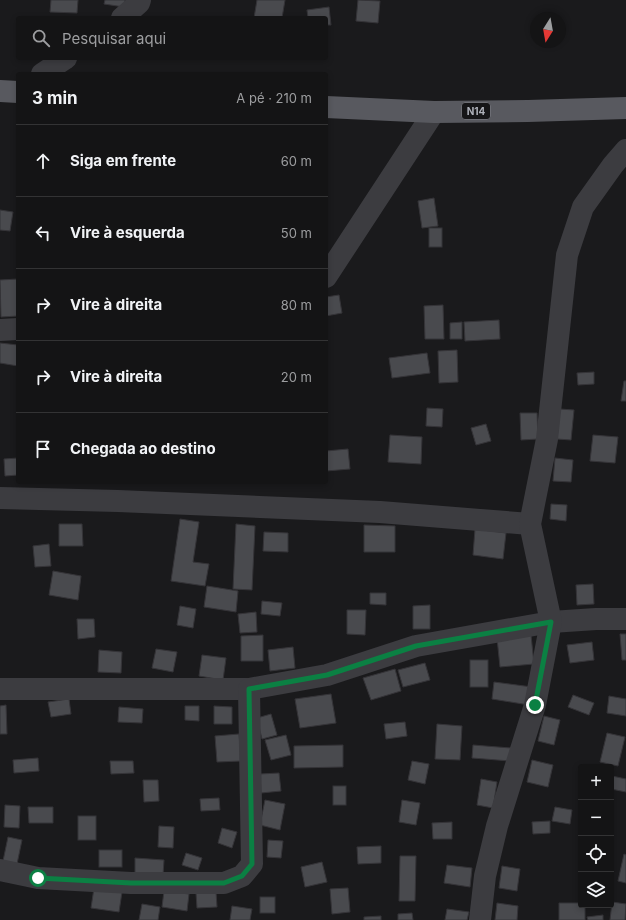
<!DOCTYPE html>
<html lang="pt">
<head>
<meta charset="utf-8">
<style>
	:root { --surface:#141415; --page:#1d1d1e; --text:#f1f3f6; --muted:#9d9ea0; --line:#333334 }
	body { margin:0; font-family:Inter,sans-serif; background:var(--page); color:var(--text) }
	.controls { position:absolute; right:12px; bottom:12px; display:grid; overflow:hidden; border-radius:4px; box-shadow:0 2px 6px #0003 }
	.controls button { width:36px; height:36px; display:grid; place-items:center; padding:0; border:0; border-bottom:1px solid var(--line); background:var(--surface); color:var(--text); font:20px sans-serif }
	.compass { position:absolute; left:530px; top:12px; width:36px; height:36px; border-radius:50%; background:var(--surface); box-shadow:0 2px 6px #0003; rotate:191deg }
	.stop { position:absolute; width:12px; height:12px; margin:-9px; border:3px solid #0b8043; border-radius:50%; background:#fff }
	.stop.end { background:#0b8043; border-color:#fff; box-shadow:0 1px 4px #0008 }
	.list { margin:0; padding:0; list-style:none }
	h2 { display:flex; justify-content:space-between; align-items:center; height:52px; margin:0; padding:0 16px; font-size:17px }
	h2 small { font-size:13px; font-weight:400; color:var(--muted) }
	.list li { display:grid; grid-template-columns:26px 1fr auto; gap:12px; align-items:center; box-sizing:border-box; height:72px; padding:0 16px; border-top:1px solid var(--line) }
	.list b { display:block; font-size:15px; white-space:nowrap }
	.list em { font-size:13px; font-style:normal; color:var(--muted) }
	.icon { flex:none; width:22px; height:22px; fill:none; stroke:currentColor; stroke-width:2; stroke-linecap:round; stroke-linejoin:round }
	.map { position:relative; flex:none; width:626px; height:920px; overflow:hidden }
	.search { position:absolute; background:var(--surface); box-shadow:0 2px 6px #0003; left:16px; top:16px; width:312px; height:44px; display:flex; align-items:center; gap:10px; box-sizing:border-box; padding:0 14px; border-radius:4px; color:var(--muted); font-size:15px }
	.panel { position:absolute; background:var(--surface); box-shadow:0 2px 6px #0003; left:16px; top:72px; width:312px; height:412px; border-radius:4px }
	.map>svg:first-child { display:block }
	.building { fill:#494a4e; stroke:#353438 }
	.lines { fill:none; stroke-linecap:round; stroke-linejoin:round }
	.street { stroke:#3c3c40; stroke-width:22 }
	.primary { stroke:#58595f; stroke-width:22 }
	.route { stroke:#0b8043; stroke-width:5 }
	.labels { text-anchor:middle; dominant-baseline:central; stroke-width:4; stroke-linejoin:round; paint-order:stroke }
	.shield { fill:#151517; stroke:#808289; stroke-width:1 }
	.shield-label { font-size:10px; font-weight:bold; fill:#aeb1ba }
</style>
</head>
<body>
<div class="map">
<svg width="626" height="920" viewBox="0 0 626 920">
	<rect width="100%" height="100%" fill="#1a1a1c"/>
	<g class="building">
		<path d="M51,0H78L77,13L50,12Z"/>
		<path d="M105,0H125L124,7L104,4Z"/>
		<path d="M257,0H285L282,18H254Z"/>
		<path d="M358,0L380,1L378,23L356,21Z"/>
		<path d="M329,7L331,25H326V18H308L307,10Z"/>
		<path d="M434,198L438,226L422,228L418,201Z"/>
		<path d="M0,210L13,212L10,231L0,230Z"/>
		<rect x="429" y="228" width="13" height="19"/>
		<path d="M18,279V316L1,317L0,280Z"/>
		<path d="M339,295L342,313L326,316V297Z"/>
		<path d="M443,305L444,339H425L424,306Z"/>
		<path d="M499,320L500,339L465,341L464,322Z"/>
		<path d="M462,322V339H450V323Z"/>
		<path d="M0,343L18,345V366L0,363Z"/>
		<path d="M457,350L458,382L439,383L438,351Z"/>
		<path d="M427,353L430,373L392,378L389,358Z"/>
		<path d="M594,372V384L578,385L577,373Z"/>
		<path d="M624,381H626V401H621Z"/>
		<path d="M427,408L443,409L442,427L426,426Z"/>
		<path d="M560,409L574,410L571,440L557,439Z"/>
		<path d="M520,413H537L538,439L521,440Z"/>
		<path d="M486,424L491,441L476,445L471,428Z"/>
		<path d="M390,435L422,437L421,464L388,462Z"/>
		<path d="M593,435L618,437L615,463L590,461Z"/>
		<path d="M348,449L350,469L326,471V451Z"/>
		<path d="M18,458V475L5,476L4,459Z"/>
		<path d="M555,458L573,460L571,482L553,481Z"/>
		<path d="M551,504L567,505L566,521L550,519Z"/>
		<path d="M180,519L199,522L193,562L209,564L205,586L171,581Z"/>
		<path d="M59,524H82L83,546H59Z"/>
		<path d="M236,524L255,526L252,590L233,589Z"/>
		<path d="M364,525L395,526V552H364Z"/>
		<path d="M475,529L506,533L503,559L473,555Z"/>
		<path d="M264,532L288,533V552L263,551Z"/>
		<path d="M49,544L51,566L35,567L33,546Z"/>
		<path d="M53,571L81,576L78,600L49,595Z"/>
		<path d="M593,584L594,604L577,605L576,585Z"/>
		<path d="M207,586L238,591L236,612L204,607Z"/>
		<path d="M370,593H386V605L370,604Z"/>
		<path d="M262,601L282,603L280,616L261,614Z"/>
		<path d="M430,605V629H413V606Z"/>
		<path d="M180,606L196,609L193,628L177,625Z"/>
		<path d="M347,610H366L365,635L347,634Z"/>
		<path d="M256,612L257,632L240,633L238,614Z"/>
		<path d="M77,619H94L95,637L78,639Z"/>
		<path d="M620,634H626V660H622Z"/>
		<path d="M263,635V661H241V636Z"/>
		<path d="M531,635L534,664L500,667L497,638Z"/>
		<path d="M592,642L594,660L570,663L567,645Z"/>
		<path d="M293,647L295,668L270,671L268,650Z"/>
		<path d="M156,649L177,652L173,672L152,668Z"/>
		<path d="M99,650L122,652L121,673L98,672Z"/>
		<path d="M202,655L226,658L223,680L199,676Z"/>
		<rect x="470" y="660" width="18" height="27"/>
		<path d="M425,663L430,680L403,687L398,670Z"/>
		<path d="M395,669L401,691L371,700L363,678Z"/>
		<path d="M494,682L532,687L529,705L492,699Z"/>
		<path d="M331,694L336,723L300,728L295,699Z"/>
		<path d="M573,695L594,703L589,715L568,707Z"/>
		<path d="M609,696L626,699V716L607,713Z"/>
		<path d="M69,699L71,714L51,717L48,702Z"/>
		<path d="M6,705L7,734H0V706Z"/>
		<path d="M185,706H199V721L185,720Z"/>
		<path d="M214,706L232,707V724H214Z"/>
		<path d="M119,707L143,709L142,723L118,722Z"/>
		<path d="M271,714L277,735L262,739L257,718Z"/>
		<path d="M544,716L560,720L554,745L538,741Z"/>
		<path d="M405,722L407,736L386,739L384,724Z"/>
		<path d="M437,724L462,726L460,760L435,759Z"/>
		<path d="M607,733L625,737L618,766L600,762Z"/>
		<path d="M239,734L241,761L217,762L215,736Z"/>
		<path d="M286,735L291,755L271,760L265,740Z"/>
		<path d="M343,745V767L294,768V746Z"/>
		<path d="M473,745L511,748L510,761L472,758Z"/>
		<path d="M38,758L39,771L14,773L13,760Z"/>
		<path d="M532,760L553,765L548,787L527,782Z"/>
		<path d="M110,761H133L134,773L111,774Z"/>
		<path d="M412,761L429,764L425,784L408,780Z"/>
		<path d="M279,773L281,791L261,793L260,774Z"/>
		<path d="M612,776L626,779V792L611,789Z"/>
		<path d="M481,779L497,782L493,808L477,805Z"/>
		<path d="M143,780H158L159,801L144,802Z"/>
		<rect x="333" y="786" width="13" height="19"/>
		<path d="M219,798L220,810L201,811L200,799Z"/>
		<path d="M265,800L285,804L280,830L260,825Z"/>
		<path d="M402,800L420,803L416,825L399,822Z"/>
		<path d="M5,805L20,806L19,828L4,827Z"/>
		<path d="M28,807H53V823H29Z"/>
		<path d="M555,807L572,810L570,824L552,821Z"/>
		<rect x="78" y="816" width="18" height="24"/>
		<path d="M550,821V833L533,834L532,822Z"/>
		<path d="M452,822V839H433L432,823Z"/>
		<path d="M159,826L174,827L173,848L158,847Z"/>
		<path d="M222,828L237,832L232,848L218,843Z"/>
		<path d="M8,837L22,840L17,864L3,861Z"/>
		<path d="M268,840L283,841L281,858L267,857Z"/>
		<path d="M381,846V863L358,864L357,847Z"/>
		<rect x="99" y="850" width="23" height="17"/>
		<path d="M186,853L202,858L198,870L182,865Z"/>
		<path d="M624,854L626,855V883L618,881Z"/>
		<path d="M400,856H416L415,901H399Z"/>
		<path d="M135,858L164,860L163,875L135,874Z"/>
		<path d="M322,862L327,882L305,887L301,867Z"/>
		<path d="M447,865L472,868L470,887L444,883Z"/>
		<path d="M502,866L520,869L517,891L499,888Z"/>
		<path d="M94,888L122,892L119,912L91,908Z"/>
		<path d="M348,888L350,912L332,914L330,889Z"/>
		<path d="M164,891L189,894L187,911L162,907Z"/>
		<path d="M216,892L217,907L197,908L196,893Z"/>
		<rect x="260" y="897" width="15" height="16"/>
		<path d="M612,902L626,904L625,920H610Z"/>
		<path d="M497,903L518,906L517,920H495Z"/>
		<path d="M559,903H581V905H585V920H559Z"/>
		<path d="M142,904L160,907L158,920H139Z"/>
		<path d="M232,906L252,909L250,920H230Z"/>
		<path d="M447,909L469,912L467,920H445Z"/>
		<path d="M412,913L413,920H398V914Z"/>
		<path d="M603,915V920H588L587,917Z"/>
		<path d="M381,916V920H364V917Z"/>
	</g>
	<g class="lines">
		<g class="street">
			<path d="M122,18L139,3L140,0"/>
			<path d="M42,74L66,58"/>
			<path d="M326,277L434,112"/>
			<path d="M0,330L18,329"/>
			<path d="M0,498L118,501L380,512L530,524"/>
			<path d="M0,689H249L327,675L416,646L551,622L596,619H626"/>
			<path d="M0,870L38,878L131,883H224L242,876L252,864L249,689"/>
			<path d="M480,920L485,876L497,826L535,705L551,622L530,524L547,439L567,255L583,207L613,165L626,150"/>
		</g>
		<g class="primary">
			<path d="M0,91L18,92"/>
			<path d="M326,107L434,112L528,111L626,108"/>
		</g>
	</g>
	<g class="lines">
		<path class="route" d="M38,878L131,883H224L242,876L252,864L249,689L327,675L416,646L551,622L535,705"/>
	</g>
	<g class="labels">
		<rect class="shield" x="462" y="103" width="28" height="16" rx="3"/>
		<g class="shield-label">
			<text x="476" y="111">N14</text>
		</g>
	</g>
</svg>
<div class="controls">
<button>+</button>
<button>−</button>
<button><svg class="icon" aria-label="locate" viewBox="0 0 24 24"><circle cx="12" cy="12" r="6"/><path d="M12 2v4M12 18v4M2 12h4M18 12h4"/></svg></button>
<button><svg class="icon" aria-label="layers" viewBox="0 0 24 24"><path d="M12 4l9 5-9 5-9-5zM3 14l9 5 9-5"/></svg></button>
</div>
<svg class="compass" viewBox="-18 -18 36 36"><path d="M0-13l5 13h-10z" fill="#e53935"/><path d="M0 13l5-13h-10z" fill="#9d9ea0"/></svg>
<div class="stop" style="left:38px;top:878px"></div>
<div class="stop end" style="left:535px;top:705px"></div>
<div class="search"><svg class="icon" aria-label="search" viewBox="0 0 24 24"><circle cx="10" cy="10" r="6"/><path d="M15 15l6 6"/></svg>Pesquisar aqui</div>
<section class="panel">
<h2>3 min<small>A pé · 210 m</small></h2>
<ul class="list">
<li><svg class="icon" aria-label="ahead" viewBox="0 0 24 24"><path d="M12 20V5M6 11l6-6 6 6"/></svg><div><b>Siga em frente</b></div><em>60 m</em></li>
<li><svg class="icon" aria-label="left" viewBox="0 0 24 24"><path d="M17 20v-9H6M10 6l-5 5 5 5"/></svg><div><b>Vire à esquerda</b></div><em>50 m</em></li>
<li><svg class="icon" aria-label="right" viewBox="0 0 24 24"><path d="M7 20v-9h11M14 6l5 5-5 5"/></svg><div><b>Vire à direita</b></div><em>80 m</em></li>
<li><svg class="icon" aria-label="right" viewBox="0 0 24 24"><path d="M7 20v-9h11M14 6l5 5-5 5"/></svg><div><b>Vire à direita</b></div><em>20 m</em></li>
<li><svg class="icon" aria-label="arrive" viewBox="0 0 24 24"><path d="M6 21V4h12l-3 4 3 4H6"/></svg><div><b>Chegada ao destino</b></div></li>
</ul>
</section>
</div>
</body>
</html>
